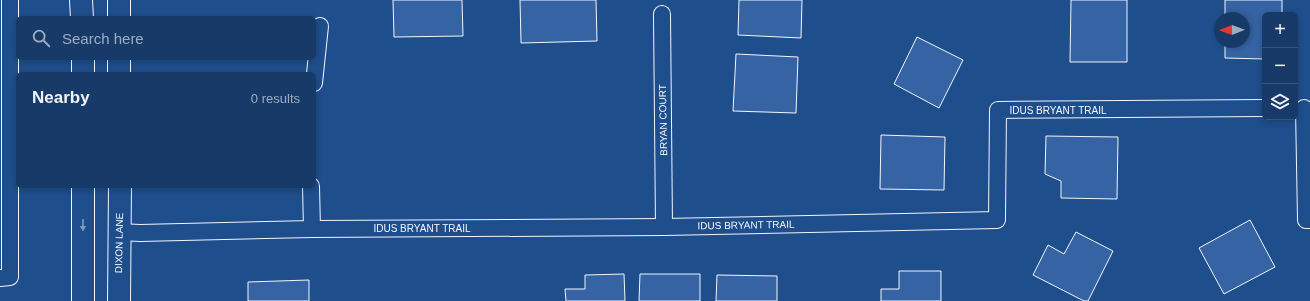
<!DOCTYPE html>
<html lang="en">
<head>
<meta charset="utf-8">
<style>
	:root { --surface:#173a69; --page:#20416f; --text:#f1f3f6; --muted:#9eadc0; --line:#36547d }
	body { margin:0; font-family:Helvetica,sans-serif; background:var(--page); color:var(--text) }
	.controls { position:absolute; right:12px; top:12px; display:grid; overflow:hidden; border-radius:6px; box-shadow:0 2px 6px #0003 }
	.controls button { width:36px; height:36px; display:grid; place-items:center; padding:0; border:0; border-bottom:1px solid var(--line); background:var(--surface); color:var(--text); font:20px sans-serif }
	.compass { position:absolute; left:1214px; top:12px; width:36px; height:36px; border-radius:50%; background:var(--surface); box-shadow:0 2px 6px #0003; rotate:269deg }
	.list { margin:0; padding:0; list-style:none }
	h2 { display:flex; justify-content:space-between; align-items:center; height:52px; margin:0; padding:0 16px; font-size:17px }
	h2 small { font-size:13px; font-weight:400; color:var(--muted) }
	.icon { flex:none; width:22px; height:22px; fill:none; stroke:currentColor; stroke-width:2; stroke-linecap:round; stroke-linejoin:round }
	.map { position:relative; flex:none; width:1310px; height:301px; overflow:hidden }
	.search { position:absolute; background:var(--surface); box-shadow:0 2px 6px #0003; left:16px; top:16px; width:300px; height:44px; display:flex; align-items:center; gap:10px; box-sizing:border-box; padding:0 14px; border-radius:6px; color:var(--muted); font-size:15px }
	.panel { position:absolute; background:var(--surface); box-shadow:0 2px 6px #0003; left:16px; top:72px; width:300px; height:116px; border-radius:6px }
	.map>svg:first-child { display:block }
	.building { fill:#3563a3; stroke:#f2f6ff }
	.lines { fill:none; stroke-linecap:round; stroke-linejoin:round }
	.street-casing { stroke:#f2f6ff; stroke-width:18 }
	.secondary-casing { stroke:#f2f6ff; stroke-width:24 }
	.street { stroke:#1f4e8c; stroke-width:16 }
	.secondary { stroke:#1f4e8c; stroke-width:22 }
	.oneway { fill:#7e9ac0 }
	.labels { text-anchor:middle; dominant-baseline:central; stroke-width:3; stroke-linejoin:round; paint-order:stroke }
	.street-label { font-size:10px; fill:#f2f6ff; stroke:#1f4e8c }
</style>
</head>
<body>
<div class="map">
<svg width="1310" height="301" viewBox="0 0 1310 301">
	<rect width="100%" height="100%" fill="#1f4e8c"/>
	<g class="building">
		<path d="M393,0H462L463,36L394,37Z"/>
		<path d="M520,0H596L597,41L521,43Z"/>
		<path d="M739,0H802L801,38L738,35Z"/>
		<path d="M1071,0H1127V62H1070Z"/>
		<path d="M1225,0H1282V15H1265V59L1225,58V42H1244V18H1225Z"/>
		<path d="M917,37L963,60L939,108L894,84Z"/>
		<path d="M736,54L798,57L796,113L733,111Z"/>
		<path d="M881,135L945,137L944,190L880,189Z"/>
		<path d="M1046,136L1118,137L1117,199L1061,198V181L1045,174Z"/>
		<path d="M1250,220L1275,267L1224,294L1199,248Z"/>
		<path d="M1076,232L1113,251L1088,301H1084L1033,275L1048,245L1064,254Z"/>
		<path d="M899,271H941V301H881V289H899Z"/>
		<path d="M624,274L625,301H566L565,289H585V275Z"/>
		<path d="M640,274H700V301H639Z"/>
		<path d="M717,275L777,276V301H716Z"/>
		<path d="M309,280V301H248V282Z"/>
	</g>
	<g class="lines">
		<g class="street-casing">
			<g id="street">
				<path d="M662,14L664,227"/>
				<path d="M314,83L320,26"/>
				<path d="M1304,108L1306,220H1310"/>
				<path d="M311,186L312,229"/>
				<path d="M119,232L140,233L312,229L664,227L997,220L998,110L1265,108"/>
				<path d="M0,278L10,277V0"/>
			</g>
		</g>
		<g class="secondary-casing">
			<g id="secondary">
				<path d="M81,0L82,18"/>
				<path d="M119,0V18"/>
				<path d="M83,58V74"/>
				<path d="M119,58V74"/>
				<path d="M83,301V186"/>
				<path d="M119,301L120,186"/>
			</g>
		</g>
		<use href="#street" class="street"/>
		<use href="#secondary" class="secondary"/>
	</g>
	<defs><path id="oneway-solid" d="M-6-.8H1V-3.2L6.5 0L1 3.2V.8H-6Z"/></defs>
	<use class="oneway" href="#oneway-solid" transform="translate(83 225) rotate(90)"/>
	<g class="labels">
		<g class="street-label">
			<text x="1058" y="110">IDUS BRYANT TRAIL</text>
			<text transform="translate(663 120) rotate(-91)">BRYAN COURT</text>
			<text transform="translate(746 225) rotate(-1)">IDUS BRYANT TRAIL</text>
			<text x="422" y="228">IDUS BRYANT TRAIL</text>
			<text transform="translate(119 243) rotate(-89)">DIXON LANE</text>
		</g>
	</g>
</svg>
<div class="controls">
<button>+</button>
<button>−</button>
<button><svg class="icon" aria-label="layers" viewBox="0 0 24 24"><path d="M12 4l9 5-9 5-9-5zM3 14l9 5 9-5"/></svg></button>
</div>
<svg class="compass" viewBox="-18 -18 36 36"><path d="M0-13l5 13h-10z" fill="#e53935"/><path d="M0 13l5-13h-10z" fill="#9eadc0"/></svg>
<div class="search"><svg class="icon" aria-label="search" viewBox="0 0 24 24"><circle cx="10" cy="10" r="6"/><path d="M15 15l6 6"/></svg>Search here</div>
<section class="panel">
<h2>Nearby<small>0 results</small></h2>
<ul class="list">
</ul>
</section>
</div>
</body>
</html>
